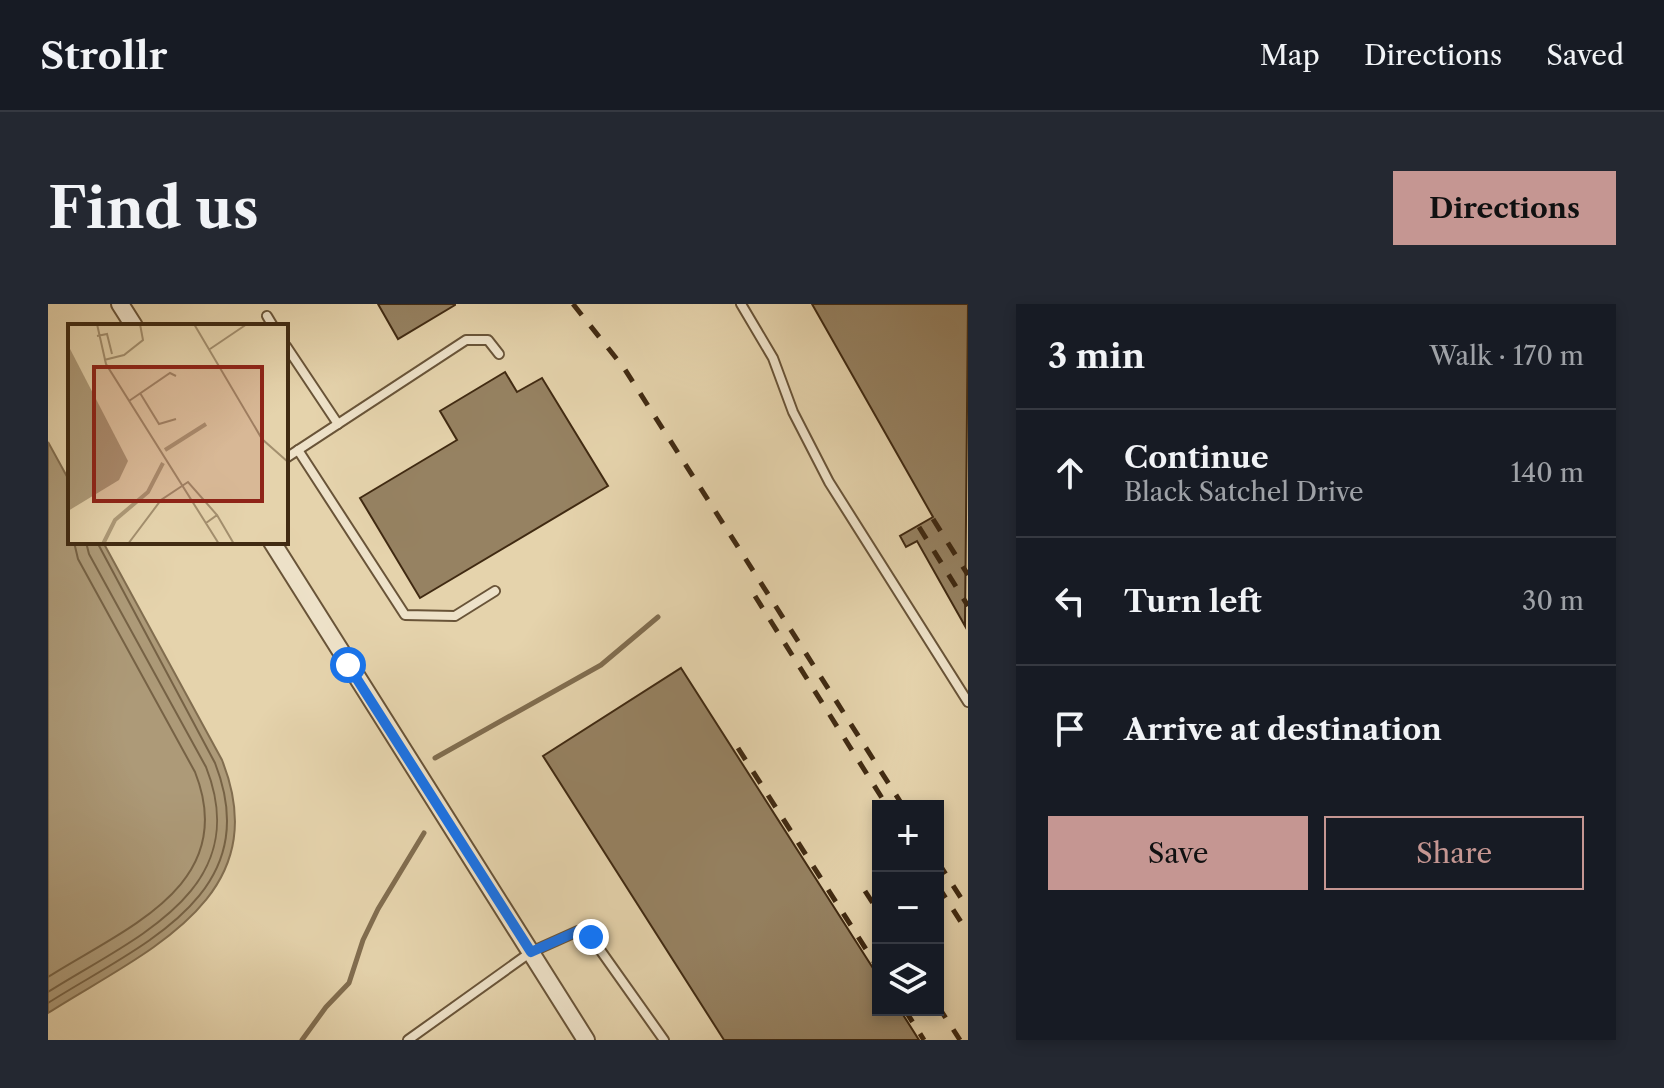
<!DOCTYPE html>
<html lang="en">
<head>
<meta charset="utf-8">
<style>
	:root { --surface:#171b24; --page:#242831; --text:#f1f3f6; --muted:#9ea1a6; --line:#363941; --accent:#c59692 }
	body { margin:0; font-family:"Libre Caslon Text",serif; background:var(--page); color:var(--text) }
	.controls { position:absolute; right:24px; bottom:24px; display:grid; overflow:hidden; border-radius:0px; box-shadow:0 4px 12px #0003 }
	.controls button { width:72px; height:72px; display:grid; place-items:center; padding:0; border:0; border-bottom:2px solid var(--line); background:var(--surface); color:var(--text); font:40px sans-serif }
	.stop { position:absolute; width:24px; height:24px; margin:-18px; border:6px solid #1a73e8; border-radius:50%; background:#fff }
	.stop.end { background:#1a73e8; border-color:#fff; box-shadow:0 2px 8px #0008 }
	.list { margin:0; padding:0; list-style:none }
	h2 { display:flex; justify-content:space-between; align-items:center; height:104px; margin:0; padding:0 32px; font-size:34px }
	h2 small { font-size:26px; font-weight:400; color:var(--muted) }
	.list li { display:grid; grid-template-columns:52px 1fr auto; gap:24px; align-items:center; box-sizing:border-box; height:128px; padding:0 32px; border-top:2px solid var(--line) }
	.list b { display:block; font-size:30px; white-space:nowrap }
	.list p { margin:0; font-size:26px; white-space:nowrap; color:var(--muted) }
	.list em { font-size:26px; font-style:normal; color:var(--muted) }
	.actions { display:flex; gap:16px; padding:24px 32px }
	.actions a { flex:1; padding:18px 0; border:2px solid var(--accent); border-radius:0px; text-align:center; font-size:28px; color:var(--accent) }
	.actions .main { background:var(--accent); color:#111 }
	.icon { flex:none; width:44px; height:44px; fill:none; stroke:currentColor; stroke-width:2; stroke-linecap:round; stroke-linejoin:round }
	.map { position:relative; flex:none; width:920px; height:736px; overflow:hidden; border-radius:0px }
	header { display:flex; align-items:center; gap:48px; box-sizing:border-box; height:112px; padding:0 40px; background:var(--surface); border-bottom:2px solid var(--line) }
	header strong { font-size:38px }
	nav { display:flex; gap:44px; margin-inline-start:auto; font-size:28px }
	.intro { display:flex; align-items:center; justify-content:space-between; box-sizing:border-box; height:192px; padding:0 48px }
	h1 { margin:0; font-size:56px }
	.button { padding:20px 36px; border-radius:0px; background:var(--accent); color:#111; font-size:28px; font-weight:700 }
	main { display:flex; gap:48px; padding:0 48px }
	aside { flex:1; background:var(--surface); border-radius:0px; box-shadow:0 4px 12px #0003 }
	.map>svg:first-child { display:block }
	.water { fill:#ad9a78; stroke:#816d4f; stroke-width:2 }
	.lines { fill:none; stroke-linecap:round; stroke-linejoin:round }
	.shore { stroke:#766245; stroke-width:2 }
	.stream { stroke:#816d4f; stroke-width:5 }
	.building { fill:#968262; stroke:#402a12; stroke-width:2 }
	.lane-casing { stroke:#695438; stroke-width:12 }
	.street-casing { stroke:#695438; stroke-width:20 }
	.lane { stroke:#eee2c9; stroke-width:8 }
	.street { stroke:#eee2c9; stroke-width:16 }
	.rail { stroke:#402a12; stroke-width:5; stroke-dasharray:14 14; stroke-linecap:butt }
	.route { stroke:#1a73e8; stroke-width:10 }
	.inset-river { fill:none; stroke:#ad9a78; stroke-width:4 }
	.inset-road { fill:none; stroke:#a38f6e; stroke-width:2 }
	.view { fill:#8f2418; fill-opacity:0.15; stroke:#8f2418; stroke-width:4 }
	.inset-edge { fill:none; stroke:#402a12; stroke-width:4 }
</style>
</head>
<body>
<header>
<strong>Strollr</strong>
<nav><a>Map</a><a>Directions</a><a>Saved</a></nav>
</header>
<div class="intro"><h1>Find us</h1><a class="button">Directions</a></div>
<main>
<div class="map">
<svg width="920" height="736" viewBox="0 0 920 736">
	<rect width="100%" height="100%" fill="#e5d3ac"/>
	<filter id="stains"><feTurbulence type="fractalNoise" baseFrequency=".0025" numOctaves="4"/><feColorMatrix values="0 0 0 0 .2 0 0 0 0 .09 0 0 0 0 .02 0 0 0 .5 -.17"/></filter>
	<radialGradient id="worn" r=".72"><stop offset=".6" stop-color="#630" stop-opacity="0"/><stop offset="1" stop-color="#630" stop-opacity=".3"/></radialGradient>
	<path class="water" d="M0,138L22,178V238H55L174,456C229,595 97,647 0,709Z"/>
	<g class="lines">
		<g class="shore">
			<path d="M0,673C77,624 192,581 147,468L30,255L26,238"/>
			<path d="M0,688C85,634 207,587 158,463L41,250L38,238"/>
			<path d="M0,699C91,641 219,592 167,459L49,238"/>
		</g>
		<g class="stream">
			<path d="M387,454L553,361L610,313"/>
			<path d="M254,736L278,703L301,679L315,636L330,605L376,529"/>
		</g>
	</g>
	<g class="building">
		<path d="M330,0H407V1L350,35Z"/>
		<path d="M764,0H920L917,322L869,237L858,243L852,232L885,213Z"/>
		<path d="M457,68L469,88L494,74L560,182L372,294L312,194L409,136L392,107Z"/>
		<path d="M633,364L830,672V706H852L871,736H676L495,452Z"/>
	</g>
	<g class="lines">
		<g class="lane-casing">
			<g id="lane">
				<path d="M693,0L725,54L745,108L781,178L920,398"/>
				<path d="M219,12L225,22"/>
				<path d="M238,42L290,120"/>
				<path d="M250,146L357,311L407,312L447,287"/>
				<path d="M238,154L418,36H440L451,50"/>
				<path d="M360,736L483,648L530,627L543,633L616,736"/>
			</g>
		</g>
		<g class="street-casing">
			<g id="street">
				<path d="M72,0L86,22"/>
				<path d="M224,238L538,736"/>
			</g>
		</g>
		<use href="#lane" class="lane"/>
		<use href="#street" class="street"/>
		<g class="rail">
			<path d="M525,0L576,64L855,502"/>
			<path d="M885,215L920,271"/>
			<path d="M871,223L920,302"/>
			<path d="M707,292L839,502"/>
			<path d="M690,444L830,664"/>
			<path d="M890,558L920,605"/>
			<path d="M890,582L920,629"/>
			<path d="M817,587L830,607"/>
			<path d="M890,702L912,736"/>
			<path d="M857,706L876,736"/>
		</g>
	</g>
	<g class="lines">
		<path class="route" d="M300,361L483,648L530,627L543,633"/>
	</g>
	<g transform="translate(20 20)">
		<rect width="220" height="220" fill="#e5d3ac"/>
		<path d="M0,21L60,137L51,156L0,187Z" fill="#ad9a78"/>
		<path class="inset-river" d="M97,126L138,100M35,220L47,196L80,168L95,139"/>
		<path class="inset-road" d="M29,0L38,40L151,220M126,0L194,115L220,138M29,12L39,10L44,30M142,25L179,0M36,36L56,31L75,16L72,0M72,69L91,100L108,95M61,77L102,49L108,52M149,191L166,220M60,220L93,176L120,158L149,191L138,199"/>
		<path class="view" d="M26,43H194V177H26Z"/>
		<rect width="220" height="220" class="inset-edge"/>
	</g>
	<rect width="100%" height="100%" filter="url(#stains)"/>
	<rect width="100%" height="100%" fill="url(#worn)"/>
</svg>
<div class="controls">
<button>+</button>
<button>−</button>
<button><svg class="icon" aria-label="layers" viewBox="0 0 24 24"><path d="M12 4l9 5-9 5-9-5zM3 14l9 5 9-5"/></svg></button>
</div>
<div class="stop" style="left:300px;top:361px"></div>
<div class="stop end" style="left:543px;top:633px"></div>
</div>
<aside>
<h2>3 min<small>Walk · 170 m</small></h2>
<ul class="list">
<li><svg class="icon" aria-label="ahead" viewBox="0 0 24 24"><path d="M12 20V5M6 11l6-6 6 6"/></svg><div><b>Continue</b><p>Black Satchel Drive</p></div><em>140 m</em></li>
<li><svg class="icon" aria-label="left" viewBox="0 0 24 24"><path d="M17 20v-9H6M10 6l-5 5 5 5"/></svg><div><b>Turn left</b></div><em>30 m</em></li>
<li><svg class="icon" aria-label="arrive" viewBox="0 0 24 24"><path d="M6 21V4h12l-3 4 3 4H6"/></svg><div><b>Arrive at destination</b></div></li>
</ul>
<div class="actions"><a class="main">Save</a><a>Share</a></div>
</aside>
</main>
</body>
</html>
